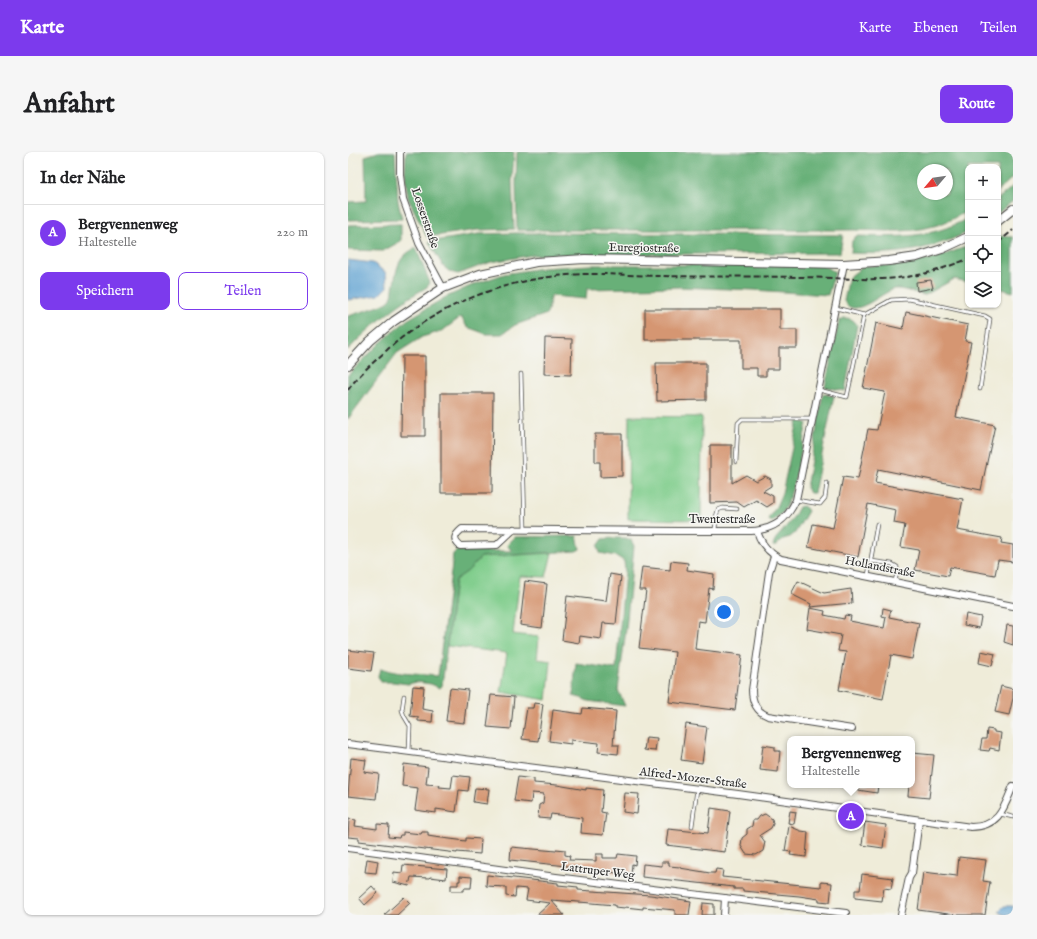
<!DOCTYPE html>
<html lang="de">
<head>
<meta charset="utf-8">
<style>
	:root { --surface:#fff; --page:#f6f6f6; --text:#202124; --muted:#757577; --line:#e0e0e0; --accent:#7c3aed }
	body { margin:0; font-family:"IM FELL English",serif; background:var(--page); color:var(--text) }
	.controls { position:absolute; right:12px; top:12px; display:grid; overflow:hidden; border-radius:8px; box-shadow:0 1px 3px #0004 }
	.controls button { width:36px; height:36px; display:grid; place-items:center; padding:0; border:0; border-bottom:1px solid var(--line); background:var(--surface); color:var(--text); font:20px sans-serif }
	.compass { position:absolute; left:569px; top:12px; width:36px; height:36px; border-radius:50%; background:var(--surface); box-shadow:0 1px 3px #0004; rotate:241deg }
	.you { position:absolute; left:376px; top:460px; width:14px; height:14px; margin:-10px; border:3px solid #fff; border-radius:50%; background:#1a73e8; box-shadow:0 0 0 6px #1a73e833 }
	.badge { display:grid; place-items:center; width:26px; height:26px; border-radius:50%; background:var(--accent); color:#fff; font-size:13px; font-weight:700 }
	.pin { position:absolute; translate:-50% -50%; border:2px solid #fff; box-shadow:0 1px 4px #0006 }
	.popup { position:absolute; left:439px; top:584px; width:128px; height:52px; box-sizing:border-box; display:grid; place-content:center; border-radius:8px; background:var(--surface); filter:drop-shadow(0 1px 3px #0005); font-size:13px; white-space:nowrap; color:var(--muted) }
	.popup b { font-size:15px; color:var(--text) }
	.popup::after { content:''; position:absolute; left:50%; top:100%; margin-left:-8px; border:8px solid transparent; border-top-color:var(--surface) }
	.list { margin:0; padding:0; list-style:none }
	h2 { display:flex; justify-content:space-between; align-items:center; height:52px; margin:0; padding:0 16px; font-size:17px }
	h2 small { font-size:13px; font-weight:400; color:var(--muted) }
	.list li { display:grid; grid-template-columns:26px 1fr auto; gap:12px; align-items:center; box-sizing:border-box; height:56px; padding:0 16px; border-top:1px solid var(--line) }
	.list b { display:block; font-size:15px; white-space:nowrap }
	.list p { margin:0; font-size:13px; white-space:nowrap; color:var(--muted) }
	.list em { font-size:13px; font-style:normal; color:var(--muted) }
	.actions { display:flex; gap:8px; padding:12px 16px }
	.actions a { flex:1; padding:9px 0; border:1px solid var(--accent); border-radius:8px; text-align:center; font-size:14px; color:var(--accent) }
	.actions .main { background:var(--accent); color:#fff }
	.icon { flex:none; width:22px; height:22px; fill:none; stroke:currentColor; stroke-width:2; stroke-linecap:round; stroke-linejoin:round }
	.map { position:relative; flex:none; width:665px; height:763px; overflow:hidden; border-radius:8px }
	header { display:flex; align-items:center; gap:24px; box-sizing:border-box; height:56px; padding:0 20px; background:var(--accent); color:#fff }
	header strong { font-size:19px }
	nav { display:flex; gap:22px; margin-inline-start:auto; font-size:14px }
	.intro { display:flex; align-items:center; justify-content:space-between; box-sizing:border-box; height:96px; padding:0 24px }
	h1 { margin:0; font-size:28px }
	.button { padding:10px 18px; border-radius:8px; background:var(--accent); color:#fff; font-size:14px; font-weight:700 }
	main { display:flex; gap:24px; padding:0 24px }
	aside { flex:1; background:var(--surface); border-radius:8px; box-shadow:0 1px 3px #0004 }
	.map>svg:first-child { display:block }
	.green { fill:#80cd8c; stroke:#567c5c }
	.forest { fill:#68b078; stroke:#4a6e52; fill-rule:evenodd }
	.water { fill:#5da1d2; stroke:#44667e }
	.building { fill:#d59672 }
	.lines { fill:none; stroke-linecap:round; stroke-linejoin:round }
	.service-casing { stroke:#484845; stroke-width:4.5 }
	.minor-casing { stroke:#484845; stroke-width:8 }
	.secondary-casing { stroke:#484845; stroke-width:10 }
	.service { stroke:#fff; stroke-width:3 }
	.minor { stroke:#fff; stroke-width:6 }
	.secondary { stroke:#fff; stroke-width:8 }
	.rail { stroke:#2b2b2b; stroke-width:2; stroke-dasharray:6 3; stroke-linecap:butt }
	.labels { text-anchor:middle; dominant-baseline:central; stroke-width:3; stroke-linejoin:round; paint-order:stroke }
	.street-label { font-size:12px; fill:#2b2b2b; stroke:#f6f6f2 }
</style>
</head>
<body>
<header>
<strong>Karte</strong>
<nav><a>Karte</a><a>Ebenen</a><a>Teilen</a></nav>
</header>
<div class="intro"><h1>Anfahrt</h1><a class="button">Route</a></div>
<main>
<aside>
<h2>In der Nähe<small></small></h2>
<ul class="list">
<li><span class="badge">A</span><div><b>Bergvennenweg</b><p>Haltestelle</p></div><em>220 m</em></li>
</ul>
<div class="actions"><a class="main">Speichern</a><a>Teilen</a></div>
</aside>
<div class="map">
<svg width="665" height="763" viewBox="0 0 665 763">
	<rect width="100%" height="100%" fill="#f6f6f2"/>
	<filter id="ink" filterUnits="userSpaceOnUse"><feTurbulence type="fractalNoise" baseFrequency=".025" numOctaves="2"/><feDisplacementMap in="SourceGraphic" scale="8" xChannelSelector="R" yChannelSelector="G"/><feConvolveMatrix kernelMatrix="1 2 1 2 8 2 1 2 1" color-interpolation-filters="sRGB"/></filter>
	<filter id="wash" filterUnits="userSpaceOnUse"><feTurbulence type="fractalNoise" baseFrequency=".012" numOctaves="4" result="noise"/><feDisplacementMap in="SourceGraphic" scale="16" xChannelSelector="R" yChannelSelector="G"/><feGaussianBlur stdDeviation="0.9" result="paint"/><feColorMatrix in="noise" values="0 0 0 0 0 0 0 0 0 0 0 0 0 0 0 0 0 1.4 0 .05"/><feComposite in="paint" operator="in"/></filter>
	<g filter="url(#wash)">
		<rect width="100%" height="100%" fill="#efecd9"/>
		<g class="green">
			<path d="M281,264L354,265L353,368L280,367Z"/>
			<path d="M204,401L198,425L172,424L165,482L191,485L189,507L203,509L199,548L153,540L159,501L99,494L107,428L120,419L133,405Z"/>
		</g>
		<g class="forest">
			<path d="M31,0H47L50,49L54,67L0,68V50L18,49L17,4Z"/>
			<path d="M58,0H166L164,29L166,77L129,78L79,85L60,46L57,21Z"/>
			<path d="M169,0H665V25L650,39V15H620V59C609,64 598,71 586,74C556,83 525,77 494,78H169L168,32ZM575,18H599V42H575Z"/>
			<path d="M665,34V49L650,61V47Z"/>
			<path d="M620,66V80C581,99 546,103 503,101L504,89L508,84C549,85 583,87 620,66Z"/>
			<path d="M53,72V89L35,99L0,98V73Z"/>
			<path d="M168,81L495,83L492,101L184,103L143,110L110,122L102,120L95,114L81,90L131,82Z"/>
			<path d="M650,84L665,85V140L650,136Z"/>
			<path d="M620,94V130L606,127L577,143C571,142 553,136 547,137C533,140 506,169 496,149L501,125L516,114L548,113L577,108L590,105Z"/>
			<path d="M68,96L80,126L81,133L79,135C49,152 24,173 0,198V164C9,161 35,154 41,149C44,146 45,141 45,137C49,118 48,105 68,96Z"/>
			<path d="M242,113H475L487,120L480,143L406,138L332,135L239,137L238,147L203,144L199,162L167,173L154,182H138L119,175L113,165L94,179L74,185L49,201L0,267V223L31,192L59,168L96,146L127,132L156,122L194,116Z"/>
			<path d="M496,166C503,166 506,168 509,173L497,239L477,235L491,169Z"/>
			<path d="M475,242L486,244L466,341H462L458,336Z"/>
			<path d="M450,269L459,271C454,292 446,345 434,361C431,364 427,366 424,369L420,368L421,365L427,357L434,341Z"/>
			<path d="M455,354L458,356L460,359L447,381L442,385L435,387L428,394H425C426,386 432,383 437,376C443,369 447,363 451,355Z"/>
			<path d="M229,384L232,397L228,399L133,405L120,419L107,428L94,534L92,536L83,532L69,530L60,532L45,530H33L30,524L32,517L52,521L90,524L104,412L105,402L108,399H164L159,393L167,385Z"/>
			<path d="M266,386H278L283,388L286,394L278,477L270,538L277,554L240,549L233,546L225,544L228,511L268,517L277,419L276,409L268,404L252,401L250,394L255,387Z"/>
		</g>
		<g class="water">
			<path d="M0,108L25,111L38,121L39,135L31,143L0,148Z"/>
			<path d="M656,754H665V763C660,763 653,763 651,759Z"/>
		</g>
		<g id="blocks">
			<g class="building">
				<path d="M583,128L585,136L569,139L568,130Z"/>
				<path d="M297,157H432V178H449V196H431V217H418V224H409V216H393V188H297Z"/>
				<path d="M558,160L620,173L617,189L623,190L608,265L647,273L633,338L530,317L527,331L615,347L609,378L654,386L653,391L665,393V410L650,408L647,423L602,415L600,424L567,418L571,398L553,395L557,373L546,371L548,358L520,352L510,405L460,395L465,372L485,376L495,325L510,327L520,277L529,278L537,240L515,236L528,171L555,177Z"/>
				<path d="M197,186L224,187L223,223L196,222Z"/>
				<path d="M54,204H77V284H53Z"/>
				<path d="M308,211H358V248L309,249Z"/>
				<path d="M93,241H145L144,341H93Z"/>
				<path d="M247,282H274V324L252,325V310H247Z"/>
				<path d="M362,293H384V331L398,323L408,329L417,324L423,327V334L415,339L425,344V351L419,355L408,348L396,355L389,350L362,351Z"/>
				<path d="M323,409L340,411L339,418L366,422L365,437L361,436L357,470L350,469L347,497L394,503L387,558L321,550L327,500L291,496L298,438H291L294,415L322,418Z"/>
				<path d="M262,422L273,424L268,472L255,471L253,487L232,484L231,491L214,488L219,444L258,449Z"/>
				<path d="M177,429L199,432L194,476L172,473Z"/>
				<path d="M450,429L476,441L503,437L504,451L462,455L463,452L443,442Z"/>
				<path d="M462,456L477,459L476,463L496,467L497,463L503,464L502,469L536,476L538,465L534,464L535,456L543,458L541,465L571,471L564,507L543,503L535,547L491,538L498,500L490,499L493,483L459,477Z"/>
				<path d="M618,462L633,465L631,476L616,473Z"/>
				<path d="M659,473L665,474V493L656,490Z"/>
				<path d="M0,498L26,501L23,519L0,516Z"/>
				<path d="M633,499L647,502L644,514L631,511Z"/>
				<path d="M65,534L76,535L74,557L85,559L84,570L70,569V565L62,564Z"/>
				<path d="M653,534L665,537V546L661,563L647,560Z"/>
				<path d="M102,536L120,538L116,571L98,569Z"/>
				<path d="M143,543L166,545L163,577L139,575Z"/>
				<path d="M186,551L195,552L190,589L174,587L179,556H185Z"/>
				<path d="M235,556L268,559L265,593H271L270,602L250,600L251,591L223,588V592L201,589L205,558L234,562Z"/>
				<path d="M338,572L359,575L354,611L333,608Z"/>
				<path d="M639,577L646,578V580L653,581L651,598L642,596L641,599L632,598L634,587H638Z"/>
				<path d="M298,585L309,586L307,599L296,598Z"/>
				<path d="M415,593L427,595V599H432L430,620L412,618Z"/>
				<path d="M564,601L586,603L581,646L560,644L561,633H564Z"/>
				<path d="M3,606L18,608L16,620L31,622L28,647L0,644Z"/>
				<path d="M56,612L80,615L78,632L92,633L91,635L103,636L105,623L122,625L120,639L111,638L108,660L88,657V661L67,658L70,636L54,634Z"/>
				<path d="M170,625L186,627V631L209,633L238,638V636L255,638L253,660L258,661L255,683L233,681L234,666L203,662L202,667L190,666L191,653L195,651L196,642L184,641L183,651L166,649Z"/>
				<path d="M511,633H530L529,641L510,638Z"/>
				<path d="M127,636L141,637L139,652L125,650Z"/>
				<path d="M277,641L291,642L289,662L275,660Z"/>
				<path d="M363,656L382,659L377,700L318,693L320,677L360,681Z"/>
				<path d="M442,659L448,660L446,672L440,671Z"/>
				<path d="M417,662L424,667L425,672L423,676L412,683L417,690L415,699L408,703L398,702L393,694L394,686L399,682V677L404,674L405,668H409L412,664Z"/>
				<path d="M1,667L8,668L7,674L29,677V672L41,673L40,685L51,686L52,683H55V680L73,682L74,680H80V684L86,685L118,689V686L133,687L132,702L109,700V701L11,689V686L0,685Z"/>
				<path d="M517,670L538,673L535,696L514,693Z"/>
				<path d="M441,674L453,679L460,680L458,705L442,703L443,700L437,699Z"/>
				<path d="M163,695L208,699V697L217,698V703L222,704L221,708L248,709V702H255V706H269L270,702L288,704L287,713L284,712L283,724L272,723V721L228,718L229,715L162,708Z"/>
				<path d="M611,705L638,708L635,729L642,730L637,763H608L570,758L575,720L609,724Z"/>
				<path d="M19,707L30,709L28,721L17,720Z"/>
				<path d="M314,710H321V714L332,715V716L362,721H367L368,717L375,718L374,725L473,735V730L484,731L482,750L471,749V747L451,744L395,739V737H386V735L294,725L295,712L314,714Z"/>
				<path d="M55,713L99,717L98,727L82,725L81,726L63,725L61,734L45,730L46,720L54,721Z"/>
				<path d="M514,722L545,726L543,737L536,736L534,749L507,746V738H512Z"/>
				<path d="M139,723L210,731V733L230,735V738L303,743L343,749L341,763H327V758L295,755V757L277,755V756L267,755V753L244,751L203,748L216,763H189L202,751L178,748L180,737L168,736L167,745L158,744V735L138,734Z"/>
				<path d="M112,724L124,725L123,736H116V739H103V733H110V729H112Z"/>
				<path d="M24,734L30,741L17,753L11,746Z"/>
				<path d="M56,745L62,751L49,763H36Z"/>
				<path d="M355,751L366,752V763H354Z"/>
			</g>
		</g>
	</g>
	<g filter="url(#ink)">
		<use href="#blocks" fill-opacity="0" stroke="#484845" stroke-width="1"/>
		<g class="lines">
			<g class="service-casing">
				<g id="service">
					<path d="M516,163L543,148L561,147L637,164L642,167L632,237"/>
					<path d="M173,222L177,377"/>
					<path d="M471,238L499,245L516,163L488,156"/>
					<path d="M388,310L390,271L394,267H465"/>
					<path d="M448,348L472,352L477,346L479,331"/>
					<path d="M367,379L368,365L370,358L375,356L389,357"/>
					<path d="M523,409L544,412L549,415V421L547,429"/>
					<path d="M520,424L529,372"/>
					<path d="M56,544L54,558L56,564L62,574L61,600"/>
					<path d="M652,662L665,665"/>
					<path d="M344,674L349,637"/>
				</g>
			</g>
			<g class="minor-casing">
				<g id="minor">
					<path d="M52,0V23L55,47L71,91L95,136"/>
					<path d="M166,377L149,393L112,394C104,387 107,383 114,377C187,377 259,378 331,379C350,379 369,379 389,379C397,379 407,380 416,377C432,373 441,363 448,348L496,112"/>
					<path d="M409,379C413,392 420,401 433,407L665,454"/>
					<path d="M426,404L421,420L404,538C404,550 409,560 420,564L504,577"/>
					<path d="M0,592L390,642L623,675C651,675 656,656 665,634"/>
					<path d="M0,696L208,725L498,761"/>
					<path d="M376,763L377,746"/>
					<path d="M553,763L561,726L564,721L571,668"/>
				</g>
			</g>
			<g class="secondary-casing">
				<g id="secondary">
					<path d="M650,69L665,57"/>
					<path d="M0,213L22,189L46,169L95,136L132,122L188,110L237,107L496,112L541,109L569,105L594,97L620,85"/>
				</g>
			</g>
			<use href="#service" class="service"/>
			<use href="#minor" class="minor"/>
			<use href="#secondary" class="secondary"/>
			<g class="rail">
				<path d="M650,91L665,78"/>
				<path d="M0,238C11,222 25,211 39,198C88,154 154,128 219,123C251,120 283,124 315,124C359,125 404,124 448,125C488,125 530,131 570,123C587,120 604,113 620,107"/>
			</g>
		</g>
	</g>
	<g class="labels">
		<g class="street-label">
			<text transform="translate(77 66) rotate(71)">Losserstraße</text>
			<text transform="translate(296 96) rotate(1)">Euregiostraße</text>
			<text x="374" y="367">Twentestraße</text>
			<text transform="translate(532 415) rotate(11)">Hollandstraße</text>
			<text transform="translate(345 626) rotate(7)">Alfred-Mozer-Straße</text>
			<text transform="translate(250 719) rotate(7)">Lattruper Weg</text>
		</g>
	</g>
</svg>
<div class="controls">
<button>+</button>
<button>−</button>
<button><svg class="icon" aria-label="locate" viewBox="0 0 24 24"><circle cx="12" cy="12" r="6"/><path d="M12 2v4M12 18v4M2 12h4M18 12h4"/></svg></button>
<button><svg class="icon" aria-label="layers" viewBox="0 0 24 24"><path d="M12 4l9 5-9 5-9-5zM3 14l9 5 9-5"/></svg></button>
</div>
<svg class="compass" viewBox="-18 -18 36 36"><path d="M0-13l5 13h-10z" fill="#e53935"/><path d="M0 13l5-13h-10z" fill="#757577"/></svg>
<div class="you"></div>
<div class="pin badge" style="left:503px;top:664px">A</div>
<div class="popup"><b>Bergvennenweg</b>Haltestelle</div>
</div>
</main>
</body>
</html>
